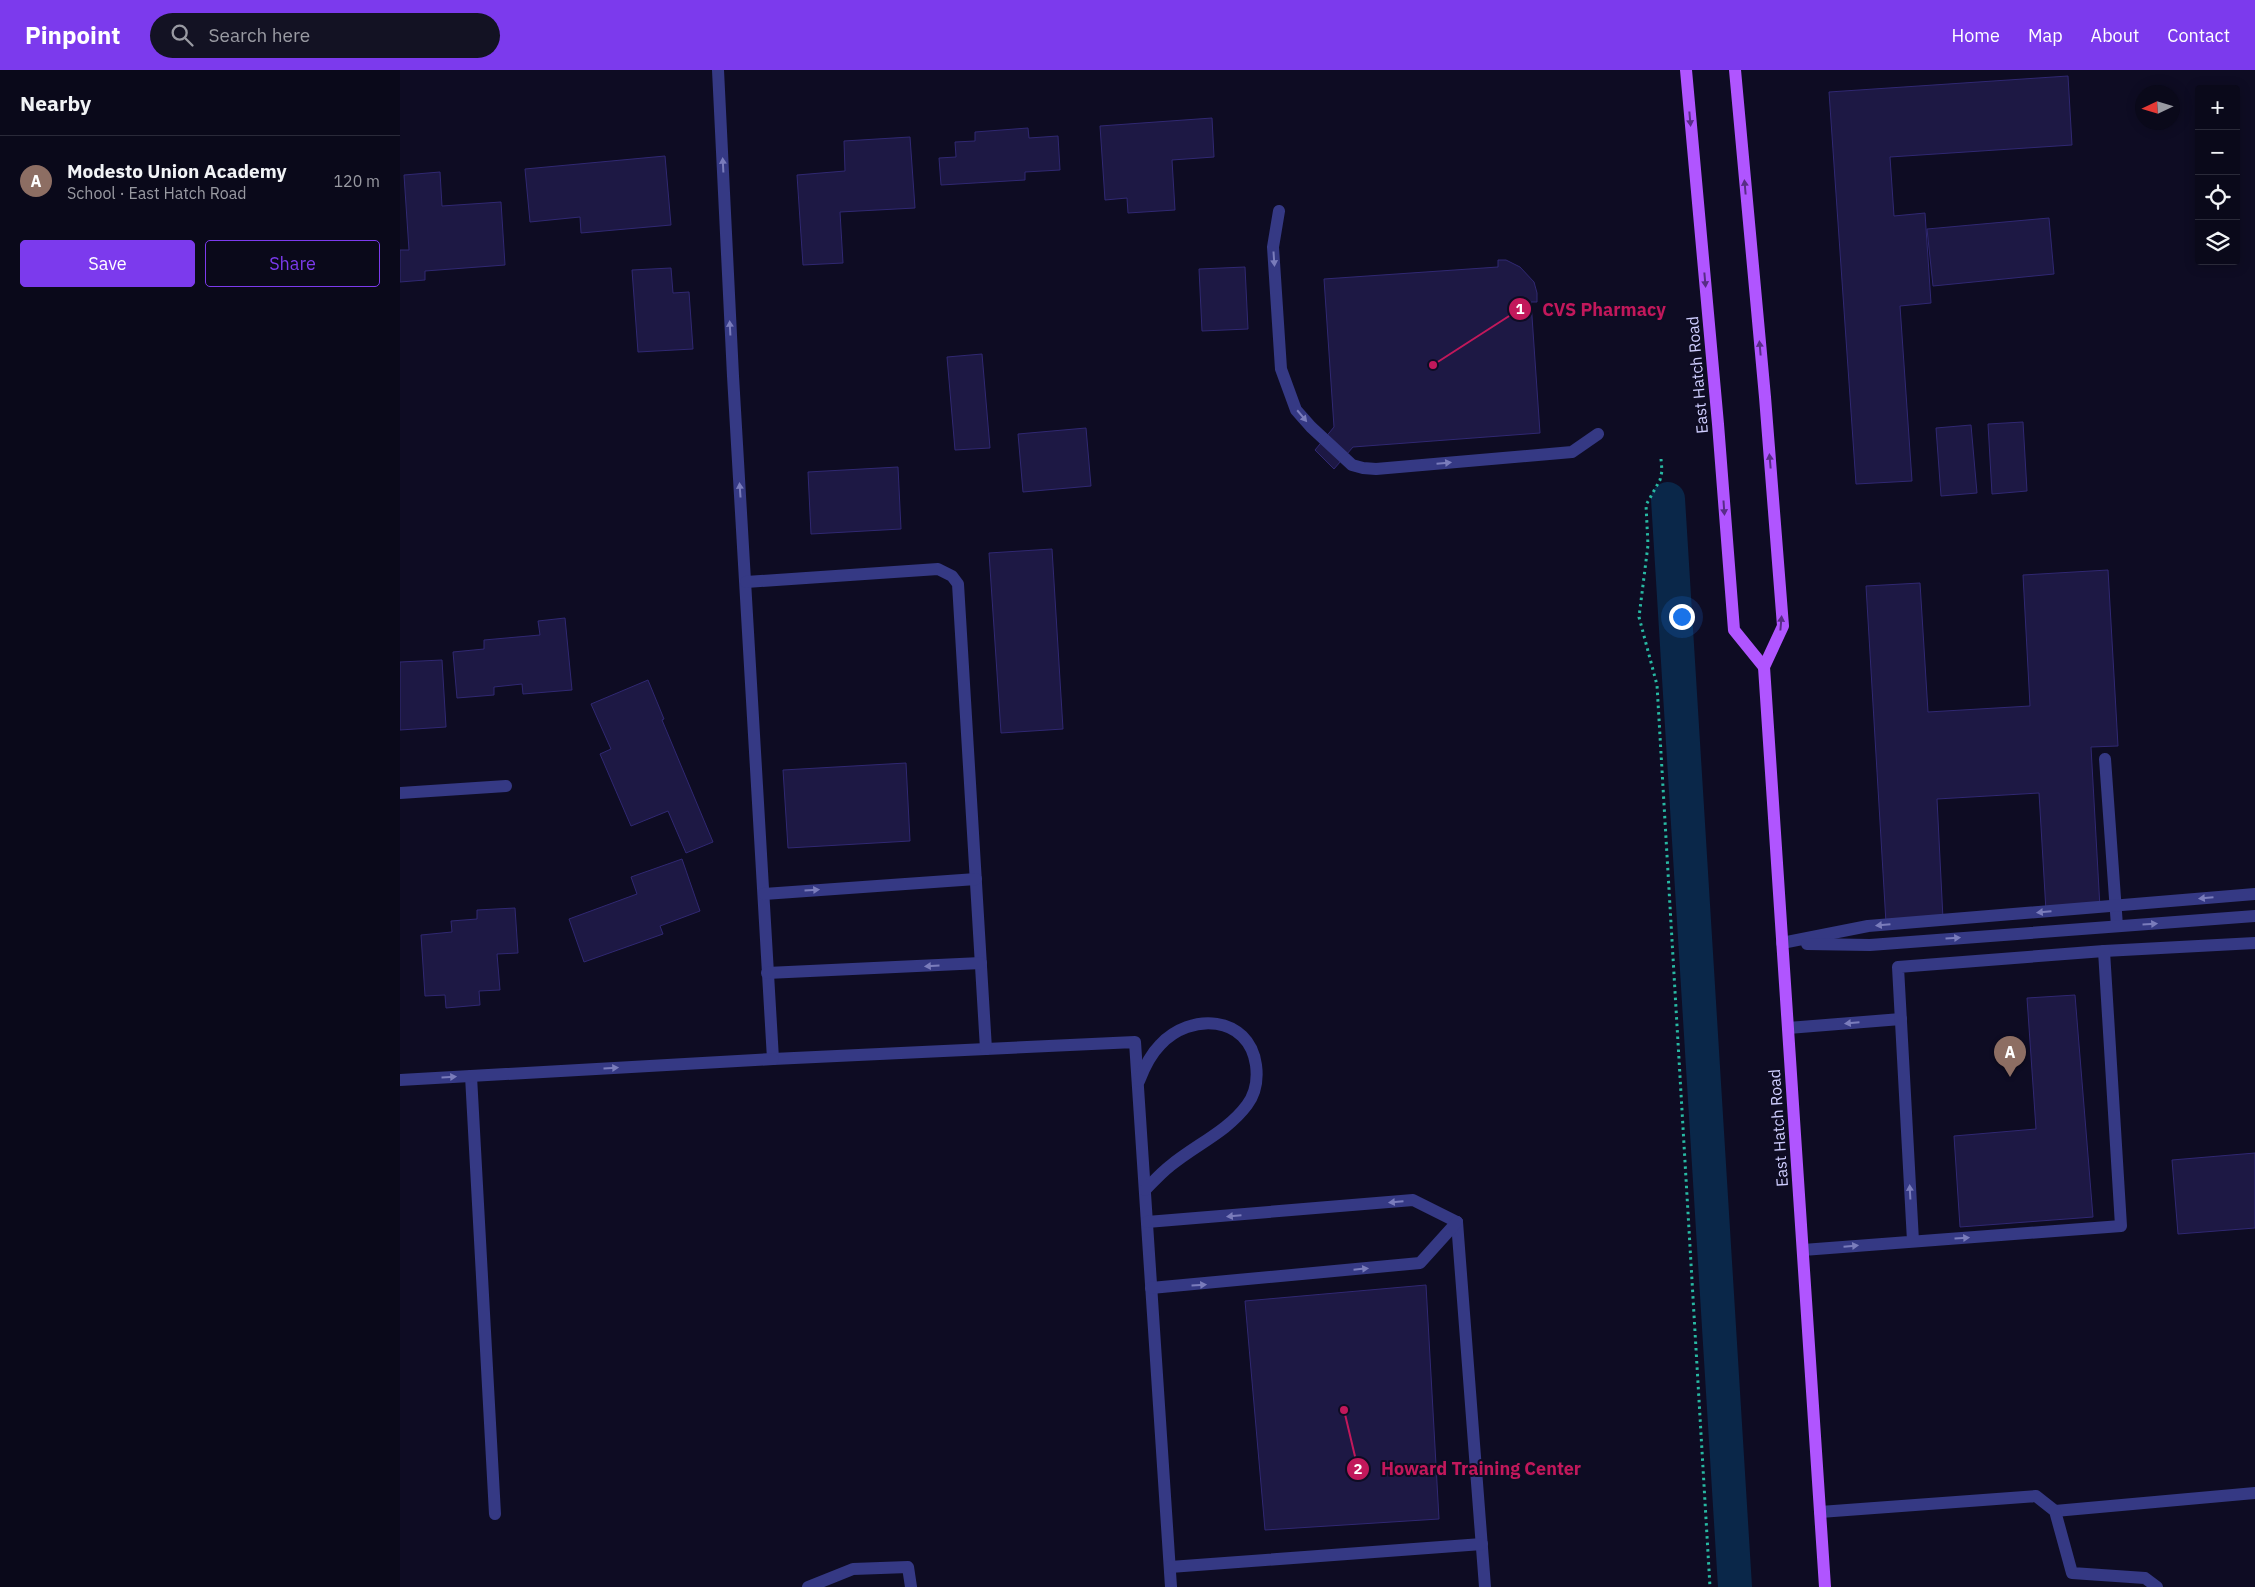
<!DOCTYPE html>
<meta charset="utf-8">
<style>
body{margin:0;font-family:"IBM Plex Sans",sans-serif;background:#131223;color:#f1f3f6}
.controls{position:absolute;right:15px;top:15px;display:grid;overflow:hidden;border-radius:5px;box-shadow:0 2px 12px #0003}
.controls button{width:45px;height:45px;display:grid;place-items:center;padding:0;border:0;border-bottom:1px solid #2a2a39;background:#0a091a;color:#f1f3f6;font:25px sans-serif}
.compass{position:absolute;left:1735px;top:15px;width:45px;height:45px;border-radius:50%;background:#0a091a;box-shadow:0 2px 12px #0003;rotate:266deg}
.you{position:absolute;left:1281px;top:546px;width:18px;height:18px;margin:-12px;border:4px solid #fff;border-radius:50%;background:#1a73e8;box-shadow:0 0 0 8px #1a73e833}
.badge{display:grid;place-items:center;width:32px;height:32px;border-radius:50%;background:#7c3aed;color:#fff;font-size:16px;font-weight:700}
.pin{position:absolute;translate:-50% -41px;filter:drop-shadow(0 1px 2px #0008)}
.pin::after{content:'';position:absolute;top:26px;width:18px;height:15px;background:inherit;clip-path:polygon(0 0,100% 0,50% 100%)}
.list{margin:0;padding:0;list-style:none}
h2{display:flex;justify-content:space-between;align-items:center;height:65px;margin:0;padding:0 20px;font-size:21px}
h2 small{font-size:16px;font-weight:400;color:#999aa2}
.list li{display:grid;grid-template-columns:32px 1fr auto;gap:15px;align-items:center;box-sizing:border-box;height:90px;padding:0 20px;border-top:1px solid #2a2a39}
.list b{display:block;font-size:19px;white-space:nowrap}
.list p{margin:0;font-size:16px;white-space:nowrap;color:#999aa2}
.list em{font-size:16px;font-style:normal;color:#999aa2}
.actions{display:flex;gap:10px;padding:15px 20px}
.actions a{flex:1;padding:11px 0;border:1px solid #7c3aed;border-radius:5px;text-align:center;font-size:18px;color:#7c3aed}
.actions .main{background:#7c3aed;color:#fff}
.icon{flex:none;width:28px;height:28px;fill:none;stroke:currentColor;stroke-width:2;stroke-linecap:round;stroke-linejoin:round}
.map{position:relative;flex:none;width:1855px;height:1517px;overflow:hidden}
header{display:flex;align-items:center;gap:30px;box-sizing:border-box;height:70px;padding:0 25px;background:#7c3aed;color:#fff}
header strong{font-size:24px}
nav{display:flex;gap:28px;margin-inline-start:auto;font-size:18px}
.search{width:350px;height:45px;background:#131223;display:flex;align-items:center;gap:12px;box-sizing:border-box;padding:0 18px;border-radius:28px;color:#999aa2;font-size:19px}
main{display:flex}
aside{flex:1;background:#0a091a}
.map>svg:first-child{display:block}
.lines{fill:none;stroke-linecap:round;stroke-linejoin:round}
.canal{stroke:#0a2749;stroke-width:34}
.building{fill:#1d1844;stroke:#302872}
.path{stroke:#28b9a3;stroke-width:3;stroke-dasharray:2.5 4;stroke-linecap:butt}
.minor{stroke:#353984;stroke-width:12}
.major{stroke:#b055ff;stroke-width:12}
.oneway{fill:#572d86}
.oneway2{fill:#7a7cbb}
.labels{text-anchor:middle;stroke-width:4;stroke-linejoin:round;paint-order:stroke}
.street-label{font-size:16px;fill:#cfceff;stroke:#0e0c23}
.leader{fill:none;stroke:#c2185b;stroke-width:2}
.callout-dot{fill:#c2185b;stroke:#0e0c23;stroke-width:2}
.mark-label{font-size:15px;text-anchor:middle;font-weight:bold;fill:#fff}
.callout-label{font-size:18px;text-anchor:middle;font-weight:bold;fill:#c2185b;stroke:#0e0c23;stroke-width:4;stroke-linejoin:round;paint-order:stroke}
</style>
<header>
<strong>Pinpoint</strong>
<div class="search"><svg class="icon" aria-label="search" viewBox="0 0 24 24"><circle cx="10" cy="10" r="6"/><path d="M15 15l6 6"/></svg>Search here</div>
<nav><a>Home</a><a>Map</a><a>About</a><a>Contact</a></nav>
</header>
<main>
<aside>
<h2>Nearby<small></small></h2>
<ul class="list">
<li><span class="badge" style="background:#8d6e63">A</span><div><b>Modesto Union Academy</b><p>School · East Hatch Road</p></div><em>120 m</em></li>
</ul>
<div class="actions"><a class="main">Save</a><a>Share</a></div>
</aside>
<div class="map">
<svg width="1855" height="1517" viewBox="0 0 1855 1517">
<rect width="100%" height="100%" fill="#0e0c23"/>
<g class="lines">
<polyline class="canal" points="1268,429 1335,1517"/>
</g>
<g class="building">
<polygon points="1668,6 1672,75 1490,87 1494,146 1525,143 1531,233 1500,236 1512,411 1456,414 1429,22"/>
<polygon points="812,48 814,87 772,90 775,140 728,143 727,128 705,130 700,56"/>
<polygon points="628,58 629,68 658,66 660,100 625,102 625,110 541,115 539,88 556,87 555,72 575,71 575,62"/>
<polygon points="510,67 515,138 440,142 443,193 403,195 397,105 445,101 444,71"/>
<polygon points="265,86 271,155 181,163 180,147 130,152 125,99"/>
<polygon points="40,102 42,136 101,132 105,195 25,201 25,210 0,212 0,180 9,180 4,105"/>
<polygon points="1649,148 1654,204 1533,216 1527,159"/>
<polygon points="1098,190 1106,190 1120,197 1134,212 1137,223 1137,232 1131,232 1140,363 953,377 934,399 915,380 934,357 924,209 1098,197"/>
<polygon points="845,197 848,259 802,261 799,199"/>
<polygon points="271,198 273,223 289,222 293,279 238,282 232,200"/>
<polygon points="582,284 590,378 555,380 547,287"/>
<polygon points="1623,352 1627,421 1592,424 1588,354"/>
<polygon points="1571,355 1577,423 1541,426 1536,358"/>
<polygon points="686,358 691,416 623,422 618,364"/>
<polygon points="498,397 501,459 411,464 408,402"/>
<polygon points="652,479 663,659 601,663 589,483"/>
<polygon points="1708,500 1718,676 1691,677 1700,838 1646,841 1639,723 1537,729 1543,849 1486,853 1466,516 1520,513 1528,642 1630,636 1623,505"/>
<polygon points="165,548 172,620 123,624 122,614 94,617 94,625 57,628 53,582 84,579 84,570 140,565 138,551"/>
<polygon points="42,590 46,657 0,660 0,592"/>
<polygon points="248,610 264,649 262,650 313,772 286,783 268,741 231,756 200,684 211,679 191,634"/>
<polygon points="506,693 510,771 388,778 383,700"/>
<polygon points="282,789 300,841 260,856 263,864 184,892 169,849 237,824 231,807"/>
<polygon points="115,838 118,883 97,884 100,920 79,921 80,935 46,938 45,925 25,926 21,865 52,862 51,851 77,849 77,840"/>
<polygon points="1675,925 1693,1147 1560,1157 1554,1066 1636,1059 1627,928"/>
<polygon points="1855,1083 1855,1158 1778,1164 1772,1090"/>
<polygon points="1026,1215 1039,1449 865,1460 845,1231"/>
</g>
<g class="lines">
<polyline class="path" points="1261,389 1262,401 1260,410 1246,435 1248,475 1239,547 1257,615 1310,1517"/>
<g class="minor">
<polyline points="318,0 333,306 373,989 735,972 771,1517"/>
<polyline points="879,141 873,177 881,299 896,340 911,357 952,395 963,398 976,399 1172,382 1198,364"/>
<polyline points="346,512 538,499 552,506 558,514 586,979"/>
<polyline points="1705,689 1717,856"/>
<polyline points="0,723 106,716"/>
<polyline points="364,824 576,809"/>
<polyline points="1382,873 1468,856 1855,824"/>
<polyline points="1407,874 1470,875 1855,846"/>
<polyline points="1704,881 1855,873"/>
<polyline points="367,903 581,893"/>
<polyline points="1388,958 1501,949"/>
<polyline points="71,1006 95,1444"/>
<polyline points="0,1010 373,989"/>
<path d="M 739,1011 C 744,998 750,985 760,975 C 790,942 849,945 856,995 C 858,1010 856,1023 847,1035 C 827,1062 795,1075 770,1096 C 761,1103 753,1112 745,1120"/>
<polyline points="747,1152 1013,1130 1057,1152"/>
<polyline points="1057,1152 1085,1517"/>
<polyline points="1403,1180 1721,1156 1704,881 1498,897 1513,1171"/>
<polyline points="751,1218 1020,1193 1057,1152"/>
<polyline points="1655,1441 1855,1423"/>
<polyline points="1420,1442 1636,1426 1655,1441 1672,1503 1745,1508 1757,1517"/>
<polyline points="770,1497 1082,1474"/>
<polyline points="408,1517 453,1499 508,1497 511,1517"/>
</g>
<g class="major">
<polyline points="1286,0 1318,354 1334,560 1364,597"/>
<polyline points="1335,0 1365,327 1383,556 1364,597 1425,1517"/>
</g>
</g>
<defs><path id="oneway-solid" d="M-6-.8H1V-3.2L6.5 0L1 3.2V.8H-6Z" transform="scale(1.25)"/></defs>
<g class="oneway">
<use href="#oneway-solid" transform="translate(1290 49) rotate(85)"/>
<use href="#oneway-solid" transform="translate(1345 117) rotate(-95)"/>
<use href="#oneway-solid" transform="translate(1305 210) rotate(85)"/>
<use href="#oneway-solid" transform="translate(1360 278) rotate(-95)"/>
<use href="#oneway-solid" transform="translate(1370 391) rotate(-95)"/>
<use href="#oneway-solid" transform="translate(1324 438) rotate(86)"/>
<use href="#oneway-solid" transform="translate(1381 553) rotate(-85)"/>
</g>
<g class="oneway2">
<use href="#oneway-solid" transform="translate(323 95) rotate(-93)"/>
<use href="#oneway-solid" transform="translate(874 189) rotate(86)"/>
<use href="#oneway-solid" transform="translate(330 258) rotate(-93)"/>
<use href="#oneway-solid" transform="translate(902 346) rotate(50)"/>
<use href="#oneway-solid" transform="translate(1044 393) rotate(-5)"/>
<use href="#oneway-solid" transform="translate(340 420) rotate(-94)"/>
<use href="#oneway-solid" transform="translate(412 820) rotate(-4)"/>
<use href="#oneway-solid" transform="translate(1806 828) rotate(175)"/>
<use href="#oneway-solid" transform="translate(1644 842) rotate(175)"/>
<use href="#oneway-solid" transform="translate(1750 854) rotate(-4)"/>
<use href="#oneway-solid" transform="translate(1483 855) rotate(175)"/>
<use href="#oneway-solid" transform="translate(1553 868) rotate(-4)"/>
<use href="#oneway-solid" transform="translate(532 896) rotate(177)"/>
<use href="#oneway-solid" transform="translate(1452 953) rotate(175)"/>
<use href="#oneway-solid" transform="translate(211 998) rotate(-3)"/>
<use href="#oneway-solid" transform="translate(49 1007) rotate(-3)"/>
<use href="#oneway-solid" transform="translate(1510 1122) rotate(-93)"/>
<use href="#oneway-solid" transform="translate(996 1132) rotate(175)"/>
<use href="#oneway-solid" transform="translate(834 1146) rotate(175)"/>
<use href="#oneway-solid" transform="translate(1562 1168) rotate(-4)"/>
<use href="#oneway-solid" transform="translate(1451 1176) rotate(-5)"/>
<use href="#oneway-solid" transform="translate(961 1199) rotate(-6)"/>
<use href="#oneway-solid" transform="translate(799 1215) rotate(-4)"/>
</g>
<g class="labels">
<g class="street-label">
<text transform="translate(1297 305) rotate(-95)" y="6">East Hatch Road</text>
<text transform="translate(1378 1058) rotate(-94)" y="6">East Hatch Road</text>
</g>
</g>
<path class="leader" d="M1033 295L1120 239M944 1340L958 1399"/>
<g class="callout-dot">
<circle cx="1033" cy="295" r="5"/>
<circle cx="944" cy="1340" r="5"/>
<circle cx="1120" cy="239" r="12"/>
<circle cx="958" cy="1399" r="12"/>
</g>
<g class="mark-label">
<text x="1120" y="244">1</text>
<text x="958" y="1404">2</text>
</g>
<g class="callout-label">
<text x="1204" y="246">CVS Pharmacy</text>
<text x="1081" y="1405">Howard Training Center</text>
</g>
</svg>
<div class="controls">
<button>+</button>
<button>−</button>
<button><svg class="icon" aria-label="locate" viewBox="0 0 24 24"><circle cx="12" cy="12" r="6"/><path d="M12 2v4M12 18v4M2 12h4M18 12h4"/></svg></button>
<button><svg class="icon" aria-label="layers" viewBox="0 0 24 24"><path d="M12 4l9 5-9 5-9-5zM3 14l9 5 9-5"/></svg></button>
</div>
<svg class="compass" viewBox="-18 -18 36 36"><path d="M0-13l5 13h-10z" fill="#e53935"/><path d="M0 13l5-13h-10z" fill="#999aa2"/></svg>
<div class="you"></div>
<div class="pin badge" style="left:1610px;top:1007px;background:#8d6e63">A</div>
</div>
</main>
